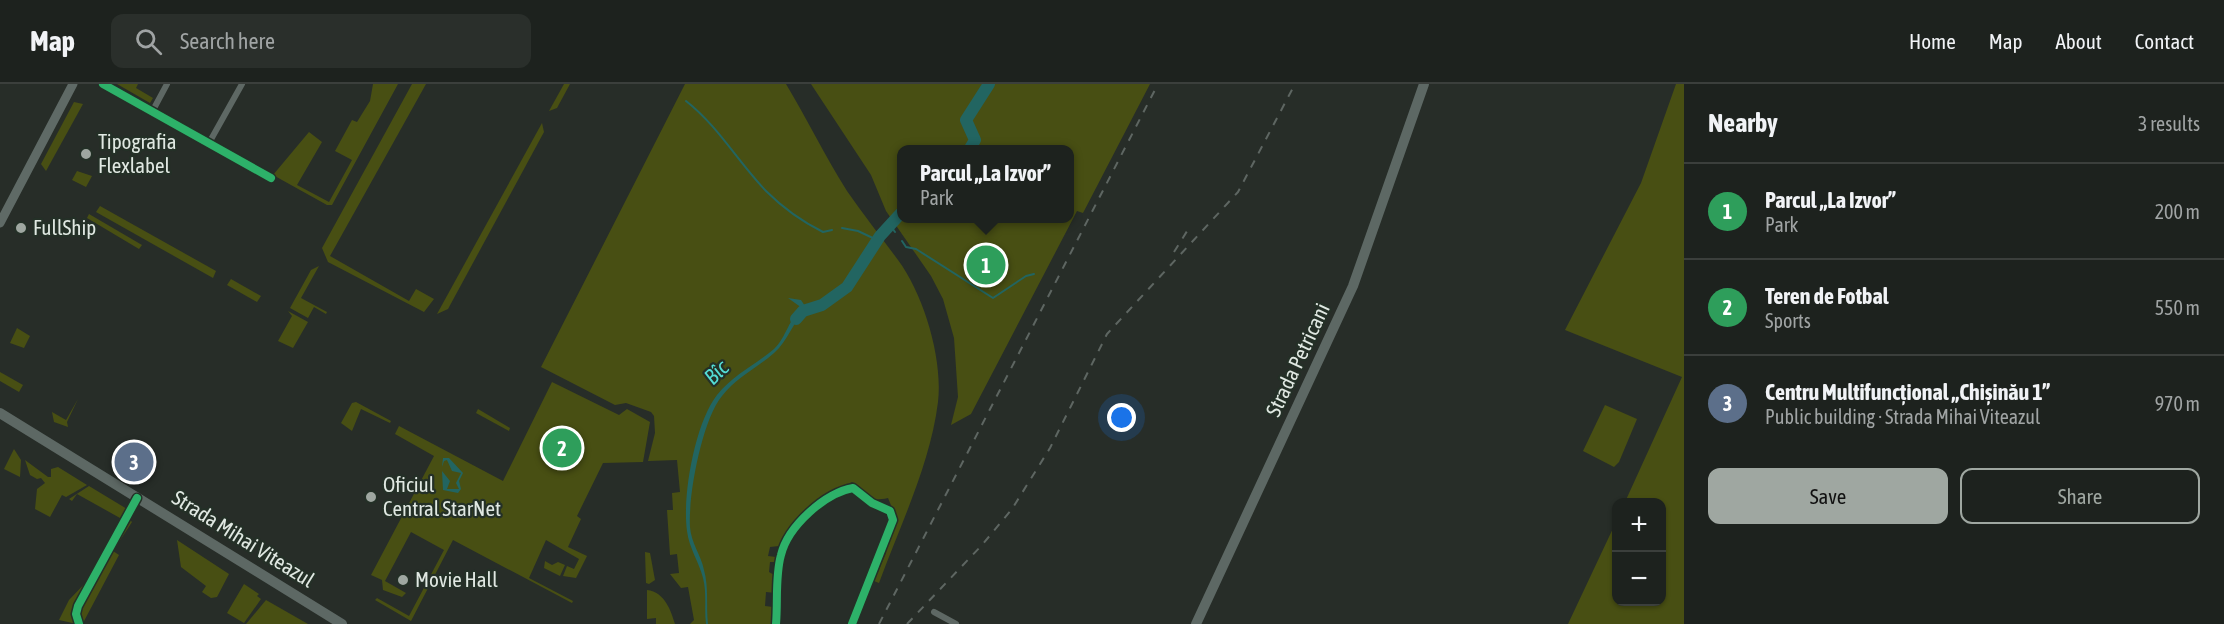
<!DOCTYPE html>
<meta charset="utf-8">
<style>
body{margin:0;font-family:"Asap Condensed",sans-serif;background:#2a2f2b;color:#f1f3f6}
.controls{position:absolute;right:18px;bottom:18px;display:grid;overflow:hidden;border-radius:12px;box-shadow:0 2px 4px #0004}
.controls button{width:54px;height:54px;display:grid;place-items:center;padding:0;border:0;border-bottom:2px solid #3b3f3c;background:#1d221e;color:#f1f3f6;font:30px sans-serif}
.you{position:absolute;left:1122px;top:334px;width:21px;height:21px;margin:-15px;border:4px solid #fff;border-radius:50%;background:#1a73e8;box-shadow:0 0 0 9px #1a73e833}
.badge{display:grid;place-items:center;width:39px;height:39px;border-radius:50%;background:#9fa7a1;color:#fff;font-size:20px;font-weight:700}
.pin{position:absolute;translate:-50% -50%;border:3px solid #fff;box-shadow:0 2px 6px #0006}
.popup{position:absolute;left:897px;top:61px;width:177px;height:78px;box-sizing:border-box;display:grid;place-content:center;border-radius:12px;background:#1d221e;filter:drop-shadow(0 2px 4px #0005);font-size:20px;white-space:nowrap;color:#a0a4a4}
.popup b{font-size:22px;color:#f1f3f6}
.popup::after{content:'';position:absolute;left:50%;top:100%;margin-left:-12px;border:12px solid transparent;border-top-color:#1d221e}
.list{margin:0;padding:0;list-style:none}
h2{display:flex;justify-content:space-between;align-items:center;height:78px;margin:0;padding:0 24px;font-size:26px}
h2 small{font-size:20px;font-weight:400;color:#a0a4a4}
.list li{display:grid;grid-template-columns:39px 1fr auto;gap:18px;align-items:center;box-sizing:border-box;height:96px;padding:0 24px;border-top:2px solid #3b3f3c}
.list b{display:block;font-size:22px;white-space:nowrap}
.list p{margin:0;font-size:20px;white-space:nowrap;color:#a0a4a4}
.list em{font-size:20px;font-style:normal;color:#a0a4a4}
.actions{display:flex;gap:12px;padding:18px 24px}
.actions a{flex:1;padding:14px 0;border:2px solid #9fa7a1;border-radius:12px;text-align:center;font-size:21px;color:#9fa7a1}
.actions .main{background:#9fa7a1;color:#111}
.icon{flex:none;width:33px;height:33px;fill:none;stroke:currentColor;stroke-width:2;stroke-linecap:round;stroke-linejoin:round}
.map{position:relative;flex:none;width:1684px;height:540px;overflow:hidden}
header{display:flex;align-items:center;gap:36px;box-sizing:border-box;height:84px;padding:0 30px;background:#1d221e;border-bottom:2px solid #3b3f3c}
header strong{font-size:28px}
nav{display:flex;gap:33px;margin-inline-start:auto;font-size:21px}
.search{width:420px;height:54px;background:#2a2f2b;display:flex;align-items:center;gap:15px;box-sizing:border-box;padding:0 21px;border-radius:12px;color:#a0a4a4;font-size:22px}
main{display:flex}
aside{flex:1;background:#1d221e}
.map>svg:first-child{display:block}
.green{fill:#484f13;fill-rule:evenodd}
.water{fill:#226561}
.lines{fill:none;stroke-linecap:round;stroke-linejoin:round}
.stream{stroke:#226561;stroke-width:2}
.river{stroke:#226561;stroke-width:12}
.street{stroke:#5e6864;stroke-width:6}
.secondary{stroke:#5f6a66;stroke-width:9}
.primary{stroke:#5d6864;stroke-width:10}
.rail{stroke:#5e6662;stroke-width:2;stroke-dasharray:8 8;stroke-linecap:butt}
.cycleway-casing{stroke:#243027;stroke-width:11}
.cycleway{stroke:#2db169;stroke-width:8}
.poi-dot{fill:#9fa7a1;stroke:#243027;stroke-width:2}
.labels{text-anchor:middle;stroke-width:4.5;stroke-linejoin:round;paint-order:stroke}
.poi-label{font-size:21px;fill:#e0e8e2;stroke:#243027;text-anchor:start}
.street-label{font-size:21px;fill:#e0e8e2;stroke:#243027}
.water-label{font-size:22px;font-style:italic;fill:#53dcd5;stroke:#243027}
</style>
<header>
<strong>Map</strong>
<div class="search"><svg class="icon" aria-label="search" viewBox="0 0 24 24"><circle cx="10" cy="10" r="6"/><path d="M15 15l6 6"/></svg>Search here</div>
<nav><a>Home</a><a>Map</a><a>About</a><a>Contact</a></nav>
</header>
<main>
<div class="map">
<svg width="1684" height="540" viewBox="0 0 1684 540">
<rect width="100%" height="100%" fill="#272d28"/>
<g class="green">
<polygon points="117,0 138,0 136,4 153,14 150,19"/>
<polygon points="373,0 398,0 332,121 327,121 273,91 309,48 322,58 297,101 329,118 352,76 335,67 352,36 357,38 370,17"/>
<polygon points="412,0 426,0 330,172 409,217 416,205 434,215 424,228 328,178 322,164"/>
<polygon points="564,0 570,0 557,24 549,27"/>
<path d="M 685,0 L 786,0 C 807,35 825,72 847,107 C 863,130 881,153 898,176 C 924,211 943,275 938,318 C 930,381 901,439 879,499 L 874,497 L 886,469 L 889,451 L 895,443 L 895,431 L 888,414 C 861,420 870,406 852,398 L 822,415 L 788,452 L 785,451 L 779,462 L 770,463 L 768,472 L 776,473 L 775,478 L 770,478 L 769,488 L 776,492 L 776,509 L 766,508 L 765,522 L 773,523 L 772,540 L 690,540 L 694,536 L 688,503 L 681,504 L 670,490 L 679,489 L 677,470 L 670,471 L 667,426 L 673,426 L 672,409 L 680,408 L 677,376 L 648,377 L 655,349 L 654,332 L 651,328 L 626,319 L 615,321 L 541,283 Z"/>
<path d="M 811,0 L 1150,0 L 1083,129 L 1077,127 L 971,330 L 951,341 L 958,313 L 954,254 L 943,215 L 931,192 L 886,127 L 871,91 ZM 902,66 L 1070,66 L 1070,134 L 902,134 Z"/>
<polygon points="1676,0 1684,0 1684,540 1568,540 1616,438 1616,518 1662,518 1662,418 1625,418 1682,293 1565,246 1641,99"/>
<polygon points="74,18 83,20 46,87 41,80"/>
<polygon points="542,39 544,48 448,225 437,230"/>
<polygon points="77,87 92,92 86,103 72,96"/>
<polygon points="100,122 216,187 213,194 96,128"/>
<polygon points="89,130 142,161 139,165 87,134"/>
<polygon points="319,182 301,214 327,228 326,230 314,223 308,234 290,224 311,186"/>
<polygon points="231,195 261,212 257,218 227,201"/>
<polygon points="288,227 308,238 293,264 278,257 292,232"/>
<polygon points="17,244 30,252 24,264 10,259"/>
<polygon points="0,288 23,301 19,308 0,297"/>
<polygon points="552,298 619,331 627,325 650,338 643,378 603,379 577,432 581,435 568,463 587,472 576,494 563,492 567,482 574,485 579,475 546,456 529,494 573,517 572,519 453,456 411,537 375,516 377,514 409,532 444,466 411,448 385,497 406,509 402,513 383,506 382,496 371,491 434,372 395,350 399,342 503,397"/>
<polygon points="78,315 67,338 68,343 54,338 52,328 66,336"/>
<polygon points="356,318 391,337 390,339 361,325 352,347 341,339 352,319"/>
<polygon points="1605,321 1637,335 1619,378 1614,383 1583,367"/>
<polygon points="478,325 510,344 509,347 476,329"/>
<polygon points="14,365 21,376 20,393 4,385"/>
<polygon points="25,376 48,393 51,393 51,385 58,383 87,401 66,413 62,411 50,433 35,425 37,405 45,399 41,394 37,395 30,391"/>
<polygon points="89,402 127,425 120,434 77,410 72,417 69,415"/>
<polygon points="130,436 132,438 113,467 119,471 83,539 78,533 79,525"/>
<polygon points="177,456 229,490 217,513 211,514 202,508 206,502 181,483"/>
<polygon points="645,468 650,469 655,496 649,500 646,499"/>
<polygon points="545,477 552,481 558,478 565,481 560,492 544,484"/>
<polygon points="92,492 73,530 77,540 59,536 69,516"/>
<polygon points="244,500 259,510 257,512 261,515 244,539 227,529"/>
<path d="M 647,506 C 665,508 671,527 675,540 L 656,540 L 656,534 L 647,535 Z"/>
<polygon points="266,516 308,540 246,540"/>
</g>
<g class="water">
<path d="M 788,214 L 801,216 L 807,225 C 793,237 788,257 774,269 C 757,284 736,294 722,312 C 702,336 688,412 690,443 C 691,459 701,471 704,486 C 709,504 706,522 708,540 L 706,540 C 704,525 707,509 703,494 C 699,478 689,464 687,447 C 682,412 695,339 717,311 C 733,291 755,281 774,265 C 786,254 789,234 802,224 Z"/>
<polygon points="443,374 449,374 463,389 459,397 461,405 458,409 443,406 442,387 450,397 447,405 459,405 456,399 461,389 452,387 447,376 444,377 442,383"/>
</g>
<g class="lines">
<g class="stream">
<path d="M 686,17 C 718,42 738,78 766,107 C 782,123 803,138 823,148 L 832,146"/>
<polyline points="890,141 895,148"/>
<polyline points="842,144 858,147 877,156"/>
<polyline points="902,157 906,163 916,165 993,214 1026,192 1034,190"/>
</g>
<g class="river">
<polyline points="969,66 975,56 966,36 989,0"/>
<polyline points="796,235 803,227 822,221 847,203 880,152 902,128"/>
</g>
<g class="street">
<polyline points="103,0 271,94"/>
<polyline points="152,28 167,0"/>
<polyline points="209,59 242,0"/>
<polyline points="934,528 956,540"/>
<polyline points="79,540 76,530 78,522 137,414"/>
<path d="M 776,540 C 778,517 775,492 781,471 C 788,442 825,409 853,404 L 872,419 L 890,427 L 893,436 L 852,540"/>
</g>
<polyline class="secondary" points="0,139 73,0"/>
<g class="primary">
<polyline points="0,329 342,540"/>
<polyline points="1196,540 1353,202 1424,0"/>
</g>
<g class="rail">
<polyline points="1174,168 1189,144"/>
<polyline points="879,540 1158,0"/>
<polyline points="907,540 982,461 1012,425 1050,364 1107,250 1238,108 1295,0"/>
</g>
<g class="cycleway-casing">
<g id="cycleway">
<polyline points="103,0 271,94"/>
<polyline points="79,540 76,530 78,522 137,414"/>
<path d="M 776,540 C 778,517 775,492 781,471 C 788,442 825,409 853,404 L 872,419 L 890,427 L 893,436 L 852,540"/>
</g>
</g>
<use href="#cycleway" class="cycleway"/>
</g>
<g class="poi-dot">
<circle cx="86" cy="70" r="6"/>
<circle cx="21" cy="144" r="6"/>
<circle cx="371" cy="413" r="6"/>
<circle cx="403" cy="496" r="6"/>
</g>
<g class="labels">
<g class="poi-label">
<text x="98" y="65">Tipografia<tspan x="98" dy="24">Flexlabel</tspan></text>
<text x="33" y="151">FullShip</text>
<text x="383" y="408">Oficiul<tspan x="383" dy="24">Central StarNet</tspan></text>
<text x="415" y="503">Movie Hall</text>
</g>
<g class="street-label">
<text transform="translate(1298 276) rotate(-65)" y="7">Strada Petricani</text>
<text transform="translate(243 455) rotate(32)" y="7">Strada Mihai Viteazul</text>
</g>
<g class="water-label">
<text transform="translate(716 288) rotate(-44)" y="8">Bîc</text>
</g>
</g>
</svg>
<div class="controls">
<button>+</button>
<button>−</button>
</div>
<div class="you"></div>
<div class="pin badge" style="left:986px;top:181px;background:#2e9e5b">1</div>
<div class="popup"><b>Parcul „La Izvor”</b>Park</div>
<div class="pin badge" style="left:562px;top:364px;background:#2e9e5b">2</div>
<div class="pin badge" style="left:134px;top:378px;background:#5c6f8a">3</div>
</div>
<aside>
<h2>Nearby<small>3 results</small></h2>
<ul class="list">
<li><span class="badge" style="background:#2e9e5b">1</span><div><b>Parcul „La Izvor”</b><p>Park</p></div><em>200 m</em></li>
<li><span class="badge" style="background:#2e9e5b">2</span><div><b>Teren de Fotbal</b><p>Sports</p></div><em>550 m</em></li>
<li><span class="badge" style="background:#5c6f8a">3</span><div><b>Centru Multifuncțional „Chișinău 1”</b><p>Public building · Strada Mihai Viteazul</p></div><em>970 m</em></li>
</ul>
<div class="actions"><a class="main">Save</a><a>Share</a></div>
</aside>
</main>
